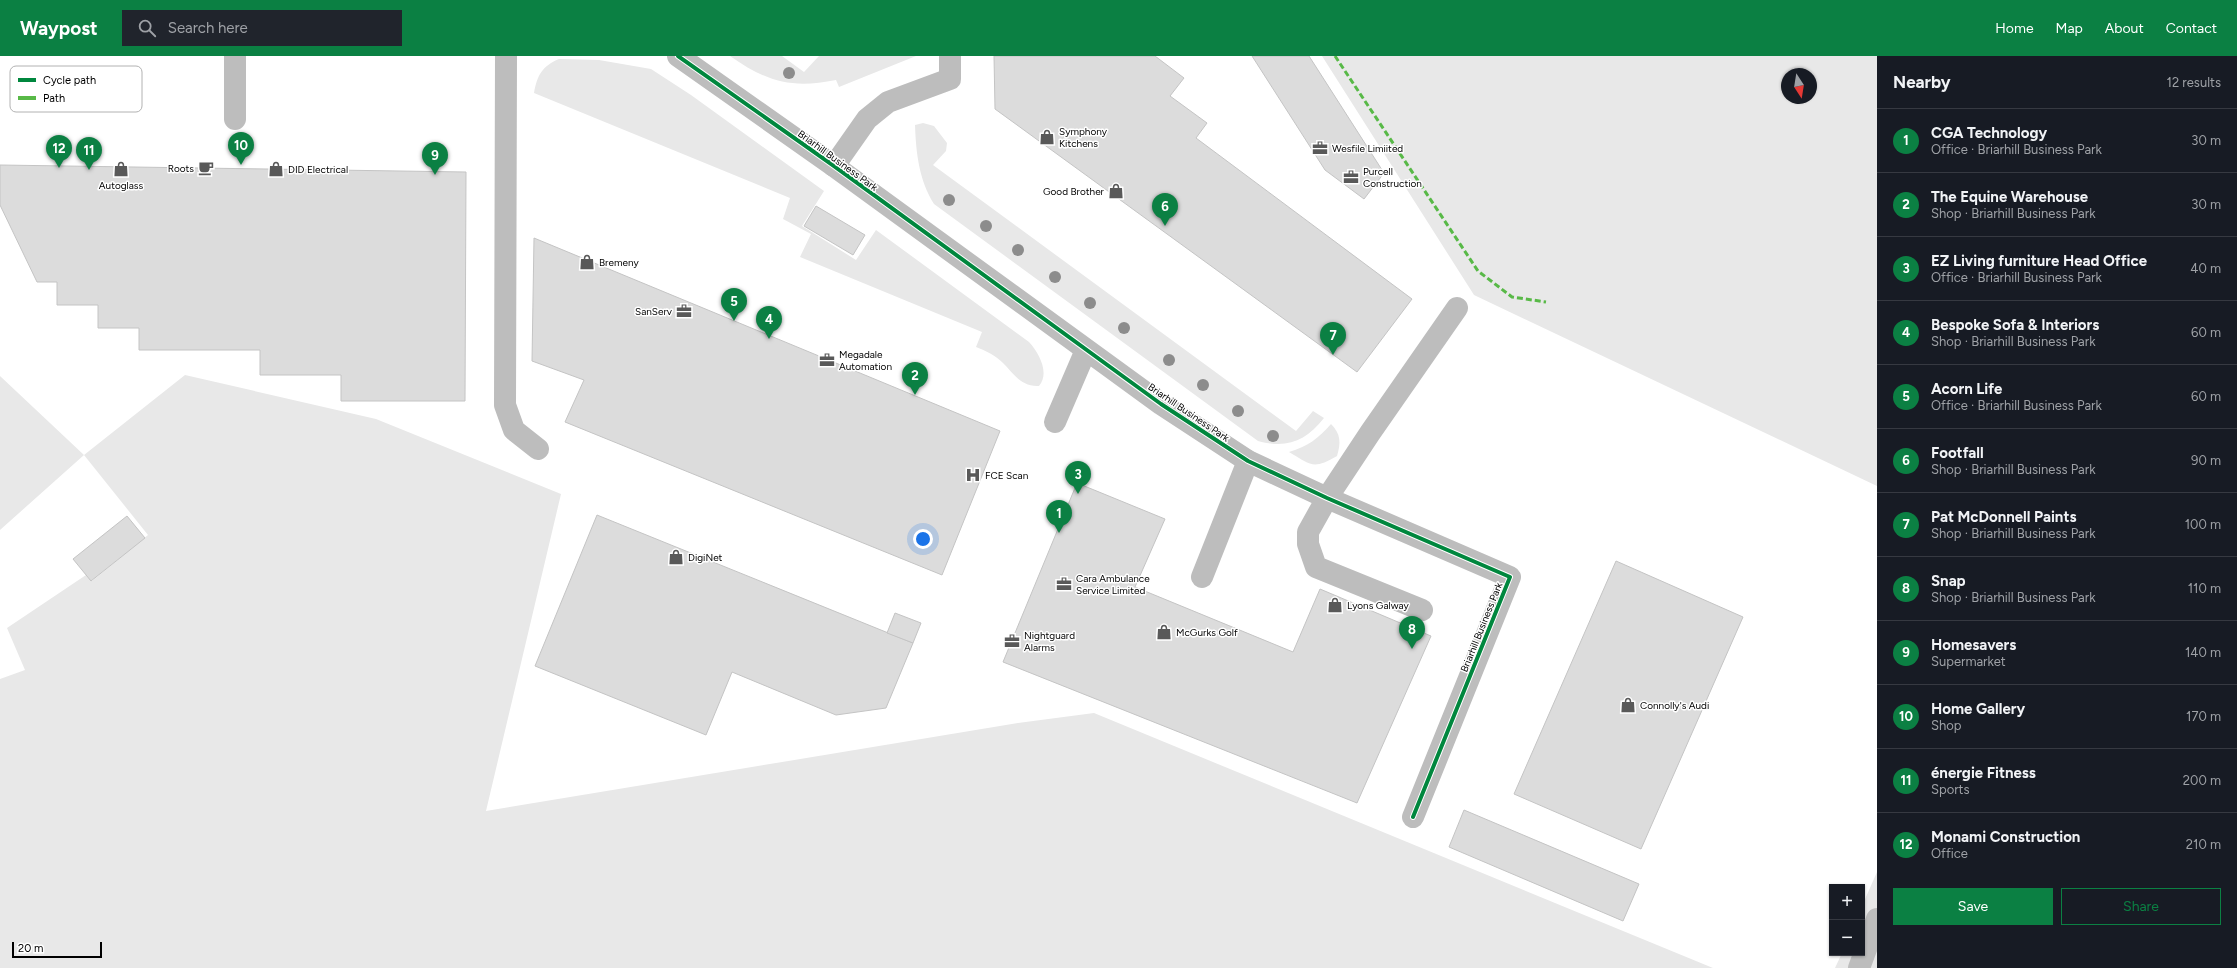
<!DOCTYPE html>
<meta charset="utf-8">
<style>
body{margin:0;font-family:Figtree,sans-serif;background:#20242c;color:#f1f3f6}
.controls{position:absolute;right:12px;bottom:12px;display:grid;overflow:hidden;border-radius:0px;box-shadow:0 1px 3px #0004}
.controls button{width:36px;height:36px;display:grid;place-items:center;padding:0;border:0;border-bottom:1px solid #363941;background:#171b24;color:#f1f3f6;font:20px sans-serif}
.compass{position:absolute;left:1781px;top:12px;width:36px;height:36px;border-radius:50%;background:#171b24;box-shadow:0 1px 3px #0004;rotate:168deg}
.scale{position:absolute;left:12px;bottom:10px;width:90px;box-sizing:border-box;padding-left:4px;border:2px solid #000;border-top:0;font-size:11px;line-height:14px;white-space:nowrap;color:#000;-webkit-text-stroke:3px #fff;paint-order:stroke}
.you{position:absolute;left:923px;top:483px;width:14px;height:14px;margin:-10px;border:3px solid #fff;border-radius:50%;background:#1a73e8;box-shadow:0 0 0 6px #1a73e833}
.badge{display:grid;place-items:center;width:26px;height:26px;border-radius:50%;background:#0b8043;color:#fff;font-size:13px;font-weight:700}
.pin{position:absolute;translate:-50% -33px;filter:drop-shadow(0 1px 2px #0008)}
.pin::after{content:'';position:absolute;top:21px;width:14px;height:12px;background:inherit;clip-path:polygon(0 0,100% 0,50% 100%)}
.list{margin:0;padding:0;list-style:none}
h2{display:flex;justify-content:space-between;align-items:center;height:52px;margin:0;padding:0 16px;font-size:17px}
h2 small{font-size:13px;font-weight:400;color:#9ea1a6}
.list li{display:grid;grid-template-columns:26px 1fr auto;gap:12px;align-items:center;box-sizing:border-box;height:64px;padding:0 16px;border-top:1px solid #363941}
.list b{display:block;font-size:15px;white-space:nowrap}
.list p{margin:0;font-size:13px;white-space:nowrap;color:#9ea1a6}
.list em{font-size:13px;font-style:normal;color:#9ea1a6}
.actions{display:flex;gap:8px;padding:12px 16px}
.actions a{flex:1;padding:9px 0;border:1px solid #0b8043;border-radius:0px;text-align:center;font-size:14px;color:#0b8043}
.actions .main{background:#0b8043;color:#fff}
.icon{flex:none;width:22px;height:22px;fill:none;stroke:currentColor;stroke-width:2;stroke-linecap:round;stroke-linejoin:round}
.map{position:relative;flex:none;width:1877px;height:912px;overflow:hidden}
header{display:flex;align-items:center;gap:24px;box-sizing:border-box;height:56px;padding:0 20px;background:#0b8043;color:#fff}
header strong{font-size:19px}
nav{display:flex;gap:22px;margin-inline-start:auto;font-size:14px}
.search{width:280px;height:36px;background:#20242c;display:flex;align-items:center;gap:10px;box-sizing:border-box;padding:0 14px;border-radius:0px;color:#9ea1a6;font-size:15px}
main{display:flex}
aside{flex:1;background:#171b24}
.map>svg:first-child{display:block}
.green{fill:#e8e8e8;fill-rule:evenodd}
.building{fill:#dcdcdc;stroke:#c4c4c4}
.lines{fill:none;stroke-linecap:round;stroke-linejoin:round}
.minor{stroke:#bdbdbd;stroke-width:22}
.quiet{stroke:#58b947;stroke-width:3;stroke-dasharray:6 3;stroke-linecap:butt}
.cycleway-casing{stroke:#fff;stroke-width:6}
.cycleway{stroke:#00873e;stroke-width:4}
.tree{fill:#8c8c8c}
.labels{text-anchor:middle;stroke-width:3;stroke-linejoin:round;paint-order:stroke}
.poi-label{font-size:10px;fill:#000;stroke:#fff;text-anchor:start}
.street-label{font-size:10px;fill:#000;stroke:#fff}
.key{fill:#fff;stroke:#b2b2b2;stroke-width:1}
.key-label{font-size:11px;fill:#000}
</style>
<header>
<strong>Waypost</strong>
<div class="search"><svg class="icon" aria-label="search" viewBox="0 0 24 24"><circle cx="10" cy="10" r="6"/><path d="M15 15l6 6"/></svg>Search here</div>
<nav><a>Home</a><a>Map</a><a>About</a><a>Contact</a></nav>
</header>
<main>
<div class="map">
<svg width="1877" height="912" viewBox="0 0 1877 912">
<rect width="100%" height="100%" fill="#fff"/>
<g class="green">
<path d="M 730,0 L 782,0 L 804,16 L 819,0 L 916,0 L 839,31 L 836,24 C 792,33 767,26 730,0 Z"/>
<path d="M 1322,0 L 1877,0 L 1877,430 L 1474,239 ZM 1787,18 L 1811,18 L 1811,42 L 1787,42 Z"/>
<path d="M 559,3 L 599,4 L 651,13 L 691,39 L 824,135 L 802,170 L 856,204 L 876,174 L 1029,286 C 1039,297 1050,317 1039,330 C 1021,331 1014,318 1003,307 C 995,299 986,295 976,291 L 982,276 L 800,201 L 811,178 L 783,163 L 790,142 L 534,37 C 537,20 542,10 559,3 Z"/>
<path d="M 923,67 L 934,70 L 947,87 L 946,95 L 933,109 L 1296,375 L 1313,355 L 1324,362 C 1306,385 1287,393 1258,385 L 934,148 C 919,124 916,97 915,69 Z"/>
<polygon points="185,319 376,363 561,438 486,755 1018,667 1094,657 1713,912 0,912 0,623 25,614 7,572 86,519 92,525 148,479 84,399 0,474 0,320 84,399"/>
<path d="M 1331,368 C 1341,378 1341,387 1337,400 C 1313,414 1311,409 1289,396 C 1308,390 1318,383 1331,368 Z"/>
<polygon points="1877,816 1877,912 1835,912 1842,897 1862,897 1862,850"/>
</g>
<g class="building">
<polygon points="994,0 1155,0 1184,22 1170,40 1207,67 1196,82 1412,243 1357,316 995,53"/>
<polygon points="1252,0 1309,0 1384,117 1364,143 1325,114"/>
<polygon points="0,109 466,116 465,345 341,345 341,319 260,319 260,294 139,294 139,272 98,272 98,249 57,249 57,226 37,226 0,149"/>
<polygon points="816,150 865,179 853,199 804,170"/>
<polygon points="534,182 1000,375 942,519 565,366 584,324 532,305"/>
<polygon points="1077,427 1165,463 1135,531 1293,596 1320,533 1431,580 1357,747 1003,606"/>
<polygon points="597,459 913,587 886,652 836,659 732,616 706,679 535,610"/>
<polygon points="127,460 145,482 91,525 73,503"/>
<polygon points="1616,505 1743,561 1641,793 1514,738"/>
<polygon points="895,557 921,567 913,587 887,577"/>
<polygon points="1464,754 1639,828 1623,865 1449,791"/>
</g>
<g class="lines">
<g class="minor">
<polyline points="506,0 505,349 514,374 538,393"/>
<polyline points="678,0 834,110 1161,348 1248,405 1327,442 1510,521 1413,761"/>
<polyline points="235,63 235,0"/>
<polyline points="834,110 867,63 888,46 950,23 950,0"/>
<polyline points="1055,366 1086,294"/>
<polyline points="1202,521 1248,405"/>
<polyline points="1422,554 1316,511 1308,488 1308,476 1327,442 1370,377 1457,252"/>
<polyline points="1859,912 1877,863"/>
</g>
<polyline class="quiet" points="1335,0 1478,215 1512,241 1546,246"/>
<g class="cycleway-casing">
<polyline id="cycleway" points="678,0 834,110 1161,348 1248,405 1327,442 1510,521 1413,761"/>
</g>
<use href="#cycleway" class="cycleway"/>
</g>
<g class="tree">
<circle cx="789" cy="17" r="6"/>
<circle cx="949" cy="144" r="6"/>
<circle cx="986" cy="170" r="6"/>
<circle cx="1018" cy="194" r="6"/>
<circle cx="1055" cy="221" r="6"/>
<circle cx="1090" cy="247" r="6"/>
<circle cx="1124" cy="272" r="6"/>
<circle cx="1169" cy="304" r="6"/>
<circle cx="1203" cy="329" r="6"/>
<circle cx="1238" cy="355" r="6"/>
<circle cx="1273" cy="380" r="6"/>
</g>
<defs>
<g id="shop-bare" transform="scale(1.2)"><path d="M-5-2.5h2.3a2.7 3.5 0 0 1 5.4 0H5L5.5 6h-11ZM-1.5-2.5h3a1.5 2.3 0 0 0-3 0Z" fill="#595959" stroke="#fff" stroke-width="2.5" paint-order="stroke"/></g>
<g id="office-bare" transform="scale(1.2)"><path d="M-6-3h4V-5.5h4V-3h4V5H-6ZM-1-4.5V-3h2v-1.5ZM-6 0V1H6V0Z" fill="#595959" stroke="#fff" stroke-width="2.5" paint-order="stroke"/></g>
<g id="cafe-bare" transform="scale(1.2)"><path d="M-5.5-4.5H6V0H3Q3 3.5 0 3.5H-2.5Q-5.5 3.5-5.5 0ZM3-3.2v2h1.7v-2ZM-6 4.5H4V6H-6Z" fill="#595959" stroke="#fff" stroke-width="2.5" paint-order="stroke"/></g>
<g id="hospital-bare" transform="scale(1.2)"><path d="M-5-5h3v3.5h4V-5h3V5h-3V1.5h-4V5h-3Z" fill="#595959" stroke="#fff" stroke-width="2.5" paint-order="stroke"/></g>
</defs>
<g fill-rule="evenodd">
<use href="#shop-bare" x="1047" y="81"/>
<use href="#office-bare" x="1320" y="92"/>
<use href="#cafe-bare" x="206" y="112"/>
<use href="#shop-bare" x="121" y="113"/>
<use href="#shop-bare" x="276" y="113"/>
<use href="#office-bare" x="1351" y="121"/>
<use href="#shop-bare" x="1116" y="135"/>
<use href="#shop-bare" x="587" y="206"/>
<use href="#office-bare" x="684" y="255"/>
<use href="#office-bare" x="827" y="304"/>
<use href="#hospital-bare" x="973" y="419"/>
<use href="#shop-bare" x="676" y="501"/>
<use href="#office-bare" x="1064" y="528"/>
<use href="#shop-bare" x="1335" y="549"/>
<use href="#shop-bare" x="1164" y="576"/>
<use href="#office-bare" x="1012" y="585"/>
<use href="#shop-bare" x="1628" y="649"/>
</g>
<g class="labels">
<g class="poi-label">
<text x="1059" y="79">Symphony<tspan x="1059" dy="12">Kitchens</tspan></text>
<text x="1332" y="96">Wesfile Limiited</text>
<text x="194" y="116" text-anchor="end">Roots</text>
<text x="288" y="117">DID Electrical</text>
<text x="1363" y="119">Purcell<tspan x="1363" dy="12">Construction</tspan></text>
<text x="121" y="133" text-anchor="middle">Autoglass</text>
<text x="1104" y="139" text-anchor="end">Good Brother</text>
<text x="599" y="210">Bremeny</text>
<text x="672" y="259" text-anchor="end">SanServ</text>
<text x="839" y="302">Megadale<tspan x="839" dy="12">Automation</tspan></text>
<text x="985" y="423">FCE Scan</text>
<text x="688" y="505">DigiNet</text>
<text x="1076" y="526">Cara Ambulance<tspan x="1076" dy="12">Service Limited</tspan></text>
<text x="1347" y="553">Lyons Galway</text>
<text x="1176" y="580">McGurks Golf</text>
<text x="1024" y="583">Nightguard<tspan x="1024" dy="12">Alarms</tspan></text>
<text x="1640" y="653">Connolly's Audi</text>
</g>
<g class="street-label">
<text transform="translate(838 104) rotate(36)" y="4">Briarhill Business Park</text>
<text transform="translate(1189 356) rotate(34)" y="4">Briarhill Business Park</text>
<text transform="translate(1481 571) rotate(-68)" y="4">Briarhill Business Park</text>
</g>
</g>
<rect x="10" y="10" width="132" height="46" rx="6" class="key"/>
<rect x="18" y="22" width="18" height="4" fill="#00873e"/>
<rect x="18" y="40" width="18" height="4" fill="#58b947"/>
<g class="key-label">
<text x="43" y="28">Cycle path</text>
<text x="43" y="46">Path</text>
</g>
</svg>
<div class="controls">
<button>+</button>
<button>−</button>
</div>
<svg class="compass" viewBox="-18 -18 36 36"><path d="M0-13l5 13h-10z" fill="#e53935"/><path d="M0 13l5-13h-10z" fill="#9ea1a6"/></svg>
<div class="scale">20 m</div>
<div class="you"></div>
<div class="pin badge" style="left:1059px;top:477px">1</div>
<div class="pin badge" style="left:915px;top:339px">2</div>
<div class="pin badge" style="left:1078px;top:438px">3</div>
<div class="pin badge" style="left:769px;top:283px">4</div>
<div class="pin badge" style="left:734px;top:265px">5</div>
<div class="pin badge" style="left:1165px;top:170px">6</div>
<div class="pin badge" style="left:1333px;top:299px">7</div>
<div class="pin badge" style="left:1412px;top:593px">8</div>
<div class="pin badge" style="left:435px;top:119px">9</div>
<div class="pin badge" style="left:241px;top:109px">10</div>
<div class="pin badge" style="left:89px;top:114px">11</div>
<div class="pin badge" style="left:59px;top:112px">12</div>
</div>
<aside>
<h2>Nearby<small>12 results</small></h2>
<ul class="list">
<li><span class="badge">1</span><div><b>CGA Technology</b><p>Office · Briarhill Business Park</p></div><em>30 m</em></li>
<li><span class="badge">2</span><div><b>The Equine Warehouse</b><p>Shop · Briarhill Business Park</p></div><em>30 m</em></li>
<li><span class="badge">3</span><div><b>EZ Living furniture Head Office</b><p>Office · Briarhill Business Park</p></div><em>40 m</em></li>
<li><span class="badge">4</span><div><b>Bespoke Sofa &amp; Interiors</b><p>Shop · Briarhill Business Park</p></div><em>60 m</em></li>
<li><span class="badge">5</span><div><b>Acorn Life</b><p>Office · Briarhill Business Park</p></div><em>60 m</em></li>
<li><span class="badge">6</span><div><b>Footfall</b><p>Shop · Briarhill Business Park</p></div><em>90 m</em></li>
<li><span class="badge">7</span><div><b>Pat McDonnell Paints</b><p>Shop · Briarhill Business Park</p></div><em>100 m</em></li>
<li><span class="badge">8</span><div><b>Snap</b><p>Shop · Briarhill Business Park</p></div><em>110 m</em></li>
<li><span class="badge">9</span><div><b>Homesavers</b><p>Supermarket</p></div><em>140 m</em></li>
<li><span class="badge">10</span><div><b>Home Gallery</b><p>Shop</p></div><em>170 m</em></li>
<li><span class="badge">11</span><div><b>énergie Fitness</b><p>Sports</p></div><em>200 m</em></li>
<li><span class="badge">12</span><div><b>Monami Construction</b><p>Office</p></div><em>210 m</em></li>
</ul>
<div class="actions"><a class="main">Save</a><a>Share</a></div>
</aside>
</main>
